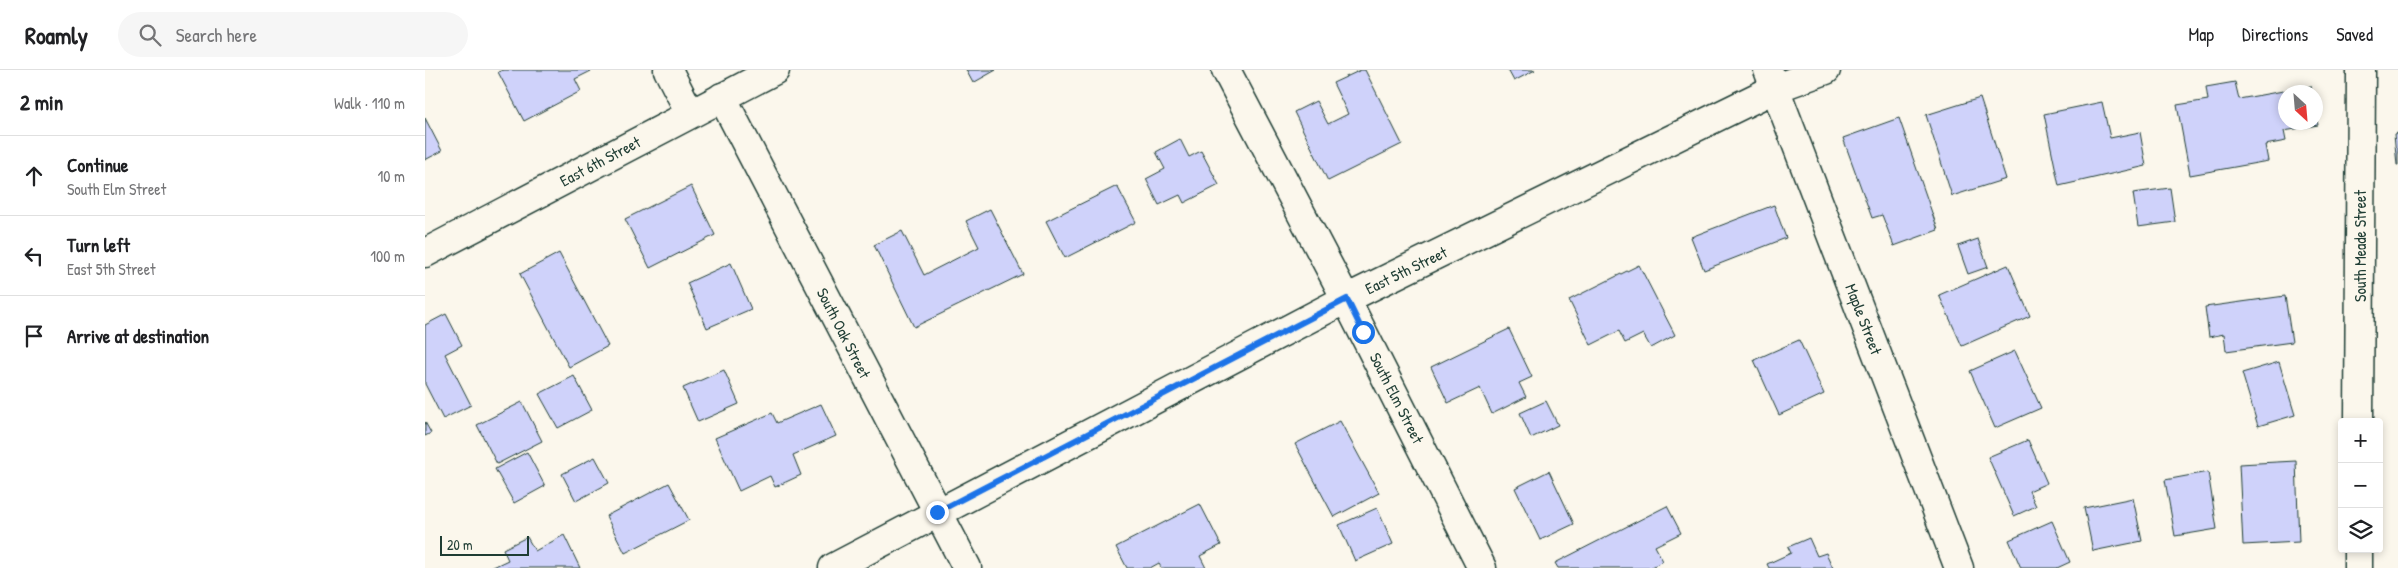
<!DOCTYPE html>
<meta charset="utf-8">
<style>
body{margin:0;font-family:"Patrick Hand",sans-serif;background:#f6f6f6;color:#202124}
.controls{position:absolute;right:15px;bottom:15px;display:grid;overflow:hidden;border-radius:5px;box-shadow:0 2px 8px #0003}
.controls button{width:45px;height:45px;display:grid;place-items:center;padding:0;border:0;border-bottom:1px solid #e0e0e0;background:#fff;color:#202124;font:25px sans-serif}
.compass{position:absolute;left:1853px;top:15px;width:45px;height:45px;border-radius:50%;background:#fff;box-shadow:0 2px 8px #0003;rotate:154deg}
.scale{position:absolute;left:15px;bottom:12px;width:89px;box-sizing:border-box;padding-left:5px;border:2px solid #1f3d34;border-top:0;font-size:14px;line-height:18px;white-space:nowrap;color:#1f3d34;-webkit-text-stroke:4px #fbf7ec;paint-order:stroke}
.stop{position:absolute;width:15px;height:15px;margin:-11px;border:4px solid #1a73e8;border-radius:50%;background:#fff}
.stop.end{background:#1a73e8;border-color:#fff;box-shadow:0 1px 5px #0008}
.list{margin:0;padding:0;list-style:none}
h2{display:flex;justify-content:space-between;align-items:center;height:65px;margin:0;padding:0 20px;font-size:21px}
h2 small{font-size:16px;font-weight:400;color:#757577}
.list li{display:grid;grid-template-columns:32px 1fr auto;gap:15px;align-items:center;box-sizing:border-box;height:80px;padding:0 20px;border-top:1px solid #e0e0e0}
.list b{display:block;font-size:19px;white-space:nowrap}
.list p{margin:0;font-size:16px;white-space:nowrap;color:#757577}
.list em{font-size:16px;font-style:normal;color:#757577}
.icon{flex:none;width:28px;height:28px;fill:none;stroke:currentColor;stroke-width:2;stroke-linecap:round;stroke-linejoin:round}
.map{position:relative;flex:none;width:1973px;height:498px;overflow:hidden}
header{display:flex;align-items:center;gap:30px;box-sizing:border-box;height:70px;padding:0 25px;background:#fff;border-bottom:1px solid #e0e0e0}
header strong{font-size:24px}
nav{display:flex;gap:28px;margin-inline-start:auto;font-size:18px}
.search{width:350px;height:45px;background:#f6f6f6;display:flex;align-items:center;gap:12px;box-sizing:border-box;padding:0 18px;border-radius:28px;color:#757577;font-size:19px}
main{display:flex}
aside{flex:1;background:#fff}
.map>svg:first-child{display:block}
.building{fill:#cfd2fa;stroke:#1f3d34}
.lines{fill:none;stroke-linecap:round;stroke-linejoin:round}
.minor-casing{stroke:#1f3d34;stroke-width:31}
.tertiary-casing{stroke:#1f3d34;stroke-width:31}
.secondary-casing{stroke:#1f3d34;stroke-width:31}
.minor{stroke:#fbf7ec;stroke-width:28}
.tertiary{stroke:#fbf7ec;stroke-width:28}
.secondary{stroke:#fbf7ec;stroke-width:28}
.route{stroke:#1a73e8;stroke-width:6}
.labels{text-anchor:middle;stroke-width:5;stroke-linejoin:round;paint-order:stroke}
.street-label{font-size:16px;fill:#1f3d34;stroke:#fbf7ec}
</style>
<header>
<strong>Roamly</strong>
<div class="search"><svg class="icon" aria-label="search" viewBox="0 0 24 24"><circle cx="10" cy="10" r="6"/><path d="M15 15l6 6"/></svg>Search here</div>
<nav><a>Map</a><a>Directions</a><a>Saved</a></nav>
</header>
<main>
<aside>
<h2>2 min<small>Walk · 110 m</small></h2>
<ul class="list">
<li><svg class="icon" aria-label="ahead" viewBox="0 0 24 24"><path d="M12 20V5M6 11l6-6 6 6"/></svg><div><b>Continue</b><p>South Elm Street</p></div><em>10 m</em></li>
<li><svg class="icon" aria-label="left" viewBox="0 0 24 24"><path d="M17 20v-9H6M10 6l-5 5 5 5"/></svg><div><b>Turn left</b><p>East 5th Street</p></div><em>100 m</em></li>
<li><svg class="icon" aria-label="arrive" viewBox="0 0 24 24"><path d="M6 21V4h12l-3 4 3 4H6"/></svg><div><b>Arrive at destination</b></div></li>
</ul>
</aside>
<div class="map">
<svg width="1973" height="498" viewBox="0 0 1973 498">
<rect width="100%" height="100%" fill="#fbf7ec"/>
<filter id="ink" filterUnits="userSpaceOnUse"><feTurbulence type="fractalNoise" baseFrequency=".02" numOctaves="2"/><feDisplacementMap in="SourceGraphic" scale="10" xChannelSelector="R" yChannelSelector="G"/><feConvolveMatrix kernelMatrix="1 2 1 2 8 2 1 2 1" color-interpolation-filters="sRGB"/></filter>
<g filter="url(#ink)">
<g class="building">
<polygon points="78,0 168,0 150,9 156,21 99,51 73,2"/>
<polygon points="541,0 571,0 548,13"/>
<polygon points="936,0 940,0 977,74 903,111 869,42 891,31 903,54 923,44 908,13"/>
<polygon points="1083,0 1110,0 1089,11"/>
<polygon points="1810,12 1814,29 1886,16 1887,22 1860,22 1860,52 1890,52 1890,40 1893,55 1859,61 1861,71 1840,75 1843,91 1765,105 1752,35 1783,30 1781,17"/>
<polygon points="1555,28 1581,109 1527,126 1501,45"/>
<polygon points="1677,32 1685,68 1715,62 1721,96 1634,116 1619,44"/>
<polygon points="0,48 17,81 0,90"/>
<polygon points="1474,48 1513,160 1469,176 1457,145 1447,148 1418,68"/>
<polygon points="1973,63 1973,95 1972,95 1969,64"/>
<polygon points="755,69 764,87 776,81 794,115 759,133 755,125 734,135 721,109 740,99 731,82"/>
<polygon points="266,116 290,165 225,198 200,149"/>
<polygon points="692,116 711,152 640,188 621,151"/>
<polygon points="1745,118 1750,152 1713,157 1708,123"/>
<polygon points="1349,135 1361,168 1279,200 1266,167"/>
<polygon points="565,139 598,204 489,257 449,175 477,161 499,205 554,177 541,151"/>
<polygon points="1553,169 1563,197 1543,204 1533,176"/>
<polygon points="134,183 183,276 144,297 95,204"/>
<polygon points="306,193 326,239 282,258 262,213"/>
<polygon points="1214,195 1250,265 1226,278 1218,264 1200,273 1194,261 1166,275 1144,230"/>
<polygon points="1583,195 1605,246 1537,276 1514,225"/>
<polygon points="1860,226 1867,272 1801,281 1799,264 1784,267 1780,237"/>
<polygon points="21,244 37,275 20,284 46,335 18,349 0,314 0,255"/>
<polygon points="1084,259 1107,307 1094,313 1101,327 1067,344 1055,318 1023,333 1006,297"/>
<polygon points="1374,270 1399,324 1354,345 1329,290"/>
<polygon points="1590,281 1616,338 1570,358 1545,301"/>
<polygon points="1854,292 1870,345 1833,356 1817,303"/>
<polygon points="299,300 314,334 273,352 258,318"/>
<polygon points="149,306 167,340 133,358 114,324"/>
<polygon points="1121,331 1133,355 1106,368 1095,343"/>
<polygon points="97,332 117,371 72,394 52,355"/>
<polygon points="396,334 411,366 368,385 376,405 350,417 345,406 314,421 290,368 347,343 352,353"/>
<polygon points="915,351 954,423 909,447 870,374"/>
<polygon points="0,352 6,363 0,366"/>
<polygon points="1603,370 1622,413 1604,421 1611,436 1589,446 1563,387"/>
<polygon points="102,382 120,416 89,433 70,399"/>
<polygon points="170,387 184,413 151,431 137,404"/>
<polygon points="1871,391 1874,472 1818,475 1814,394"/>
<polygon points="1124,401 1149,454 1115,470 1090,418"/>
<polygon points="1783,402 1792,459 1750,466 1740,410"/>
<polygon points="244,413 264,450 200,483 181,446"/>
<polygon points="1708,428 1717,471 1668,481 1659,438"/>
<polygon points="775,434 796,475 775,486 781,498 736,498 734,493 725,498 702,498 691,477"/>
<polygon points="1242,436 1256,463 1230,476 1238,491 1225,498 1133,498 1130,493"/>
<polygon points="952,438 968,474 930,491 914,455"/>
<polygon points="1627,451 1645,492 1632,498 1596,498 1584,470"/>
<polygon points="139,465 155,498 66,498 83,490 78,479 102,467 110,481"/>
<polygon points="1384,468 1392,486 1401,483 1408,498 1344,498 1342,494 1366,483 1363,477"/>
</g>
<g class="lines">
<g class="minor-casing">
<g id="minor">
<polyline points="243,0 265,43"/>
<polyline points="1343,0 1534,498"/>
<polyline points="297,27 542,498"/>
<polyline points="0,183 350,0"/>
<polyline points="1934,352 1936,0"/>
<polyline points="1933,498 1933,479"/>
</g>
</g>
<g class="tertiary-casing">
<polyline id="tertiary" points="801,0 921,229 1057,498"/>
</g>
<g class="secondary-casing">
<polyline id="secondary" points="408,498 921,229 1351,18 1401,0"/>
</g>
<use href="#minor" class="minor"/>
<use href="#tertiary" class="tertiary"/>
<use href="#secondary" class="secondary"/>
</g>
</g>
<g class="lines" filter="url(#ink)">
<polyline class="route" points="512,442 922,229 938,262"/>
</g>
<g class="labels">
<g class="street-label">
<text transform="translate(175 91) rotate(-28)" y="6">East 6th Street</text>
<text transform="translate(1935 176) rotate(-90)" y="6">South Meade Street</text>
<text transform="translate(981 200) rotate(-26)" y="6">East 5th Street</text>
<text transform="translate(1439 249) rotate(69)" y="6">Maple Street</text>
<text transform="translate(419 263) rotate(63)" y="6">South Oak Street</text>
<text transform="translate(972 328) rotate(63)" y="6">South Elm Street</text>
</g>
</g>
</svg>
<div class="controls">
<button>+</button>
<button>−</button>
<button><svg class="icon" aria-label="layers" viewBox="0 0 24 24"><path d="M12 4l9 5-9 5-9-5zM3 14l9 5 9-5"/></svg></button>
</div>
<svg class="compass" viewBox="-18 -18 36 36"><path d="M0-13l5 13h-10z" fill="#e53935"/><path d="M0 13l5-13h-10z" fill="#757577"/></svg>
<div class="scale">20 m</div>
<div class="stop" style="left:938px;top:262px"></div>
<div class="stop end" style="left:512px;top:442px"></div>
</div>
</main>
